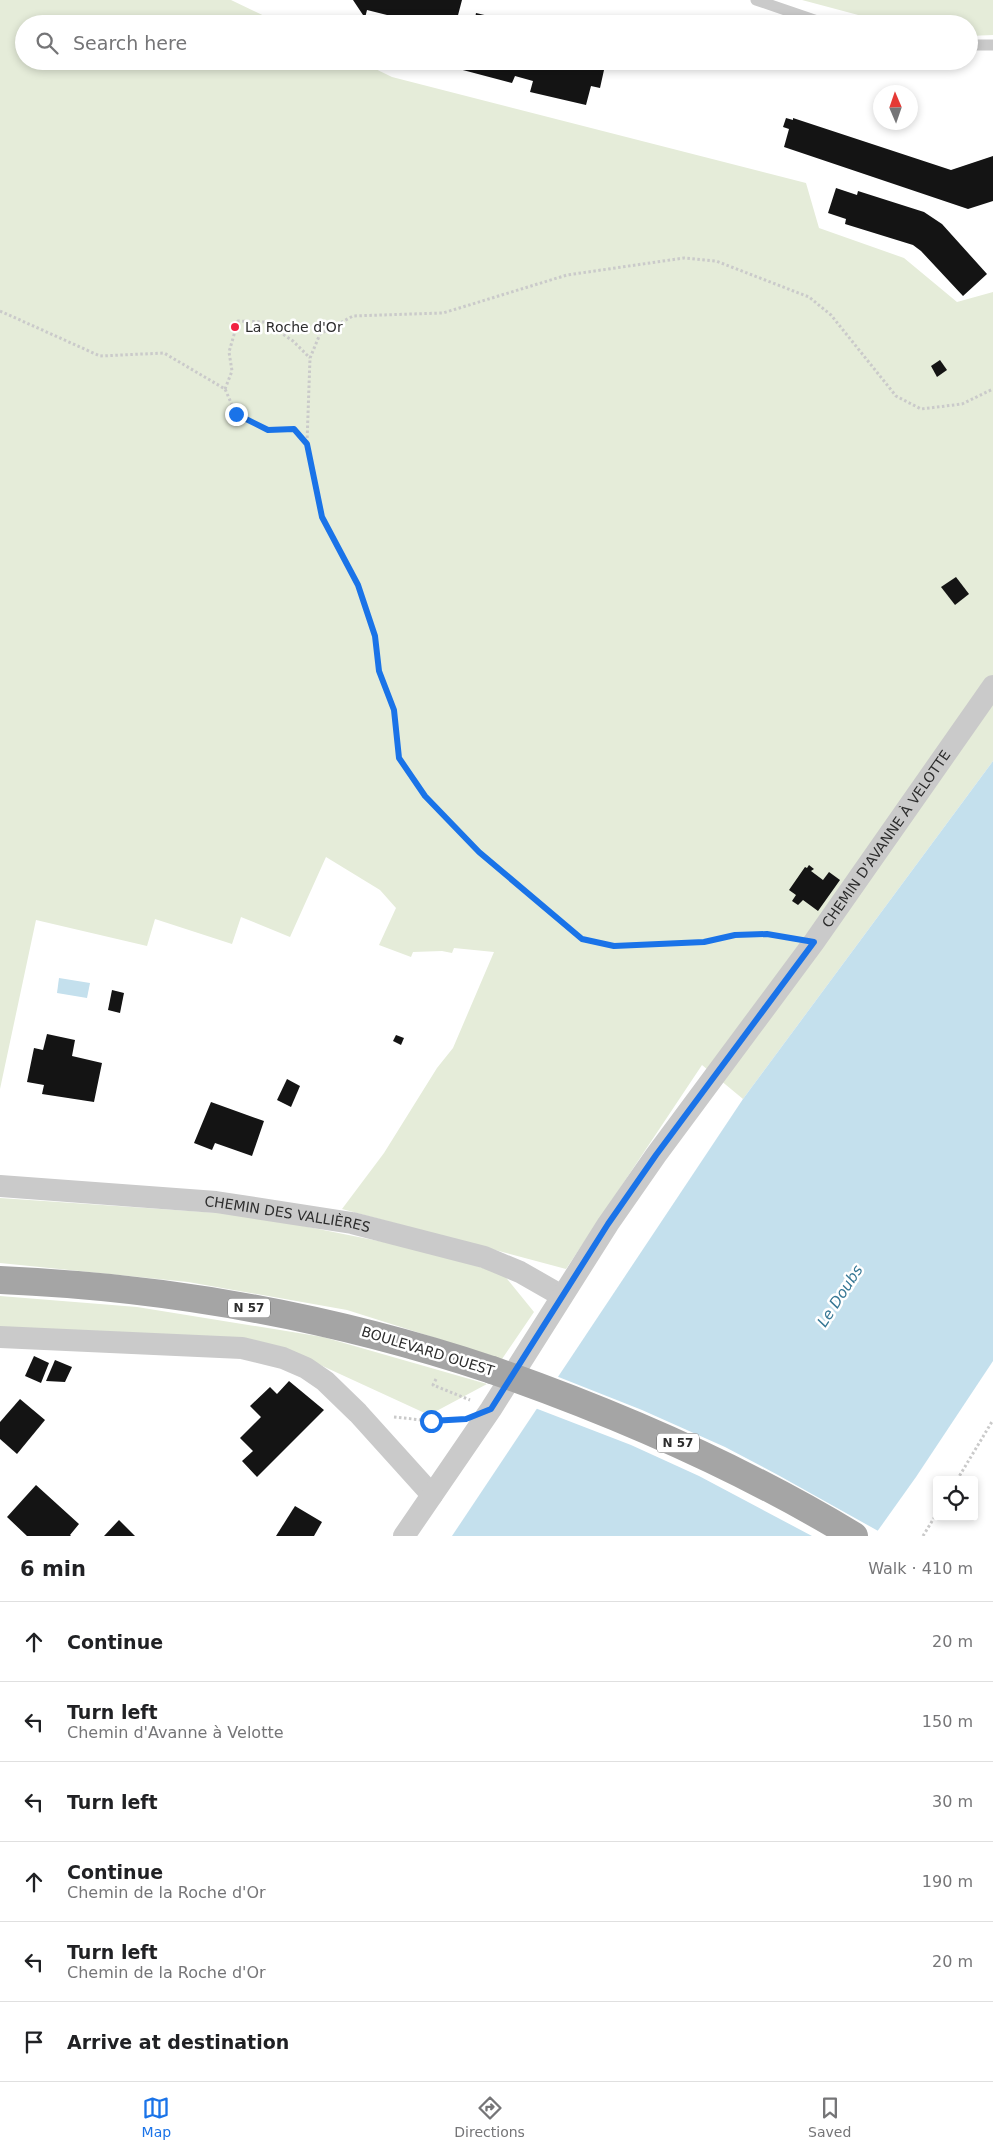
<!DOCTYPE html>
<meta charset="utf-8">
<style>
body{margin:0;font-family:"DejaVu Sans",sans-serif;background:#f2f2f2;color:#202124}
.controls{position:absolute;right:15px;bottom:15px;display:grid;overflow:hidden;border-radius:5px;box-shadow:0 2px 8px #0003}
.controls button{width:45px;height:45px;display:grid;place-items:center;padding:0;border:0;border-bottom:1px solid #e0e0e0;background:#fff;color:#202124;font:25px sans-serif}
.compass{position:absolute;left:873px;top:85px;width:45px;height:45px;border-radius:50%;background:#fff;box-shadow:0 2px 8px #0003;rotate:358deg}
.stop{position:absolute;width:15px;height:15px;margin:-11px;border:4px solid #1a73e8;border-radius:50%;background:#fff}
.stop.end{background:#1a73e8;border-color:#fff;box-shadow:0 1px 5px #0008}
.list{margin:0;padding:0;list-style:none}
h2{display:flex;justify-content:space-between;align-items:center;height:65px;margin:0;padding:0 20px;font-size:21px}
h2 small{font-size:16px;font-weight:400;color:#757577}
.list li{display:grid;grid-template-columns:32px 1fr auto;gap:15px;align-items:center;box-sizing:border-box;height:80px;padding:0 20px;border-top:1px solid #e0e0e0}
.list b{display:block;font-size:19px;white-space:nowrap}
.list p{margin:0;font-size:16px;white-space:nowrap;color:#757577}
.list em{font-size:16px;font-style:normal;color:#757577}
.icon{flex:none;width:28px;height:28px;fill:none;stroke:currentColor;stroke-width:2;stroke-linecap:round;stroke-linejoin:round}
.map{position:relative;flex:none;width:993px;height:1536px;overflow:hidden}
.search{position:absolute;background:#fff;box-shadow:0 2px 8px #0003;left:15px;right:15px;top:15px;height:55px;display:flex;align-items:center;gap:12px;box-sizing:border-box;padding:0 18px;border-radius:28px;color:#757577;font-size:19px}
.sheet{height:545px;background:#fff}
nav{display:flex;justify-content:space-around;align-items:center;box-sizing:border-box;height:70px;border-top:1px solid #e0e0e0;background:#fff;font-size:14px;color:#757577}
nav a{display:grid;justify-items:center;gap:2px}
nav .on{color:#1a73e8}
.map>svg:first-child{display:block}
.green{fill:#e5ecd9}
.water{fill:#c4e0ed}
.pier{fill:#fff}
.building{fill:#141414}
.lines{fill:none;stroke-linecap:round;stroke-linejoin:round}
.path{stroke:#cacaca;stroke-width:3;stroke-dasharray:2.5 2.5;stroke-linecap:butt}
.service{stroke:#cacaca;stroke-width:11}
.minor{stroke:#cacaca;stroke-width:22}
.primary{stroke:#a5a5a5;stroke-width:28}
.primary-bridge{stroke:#a5a5a5;stroke-width:28}
.route{stroke:#1a73e8;stroke-width:6}
.poi-dot{fill:#f12242;stroke:#fff;stroke-width:2}
.labels{text-anchor:middle;stroke-width:5;stroke-linejoin:round;paint-order:stroke}
.shield{fill:#fff;stroke:#6c6c6c;stroke-width:1}
.shield-label{font-size:12px;font-weight:bold;fill:#2d2d2d}
.poi-label{font-size:14px;fill:#2d2d2d;stroke:#fff;text-anchor:start}
.street-label{font-size:14px;fill:#2d2d2d;stroke:#fff}
.water-label{font-size:15px;font-style:italic;fill:#367794;stroke:#fff}
</style>
<div class="map">
<svg width="993" height="1536" viewBox="0 0 993 1536">
<rect width="100%" height="100%" fill="#fff"/>
<g class="green">
<polygon points="0,0 231,0 281,24 24,24 24,61 359,61 392,77 806,183 819,228 904,258 957,302 993,292 993,761 743,1099 702,1065 566,1269 342,1209 384,1153 437,1068 453,1048 494,952 454,948 452,953 442,951 413,952 411,957 379,945 396,908 380,890 326,857 290,937 241,917 232,944 155,919 147,946 36,920 0,1089"/>
<polygon points="802,0 993,0 993,35 969,36 969,24 892,24"/>
<polygon points="0,1198 248,1215 434,1252 504,1275 534,1312 502,1359 347,1310 188,1282 0,1263"/>
<polygon points="0,1296 137,1307 323,1337 487,1384 429,1415 279,1346 0,1328"/>
</g>
<g class="water">
<polygon points="993,761 993,1361 916,1477 874,1536 452,1536 743,1099"/>
<polygon points="59,978 90,983 87,998 57,993"/>
</g>
<polygon class="pier" points="556,1376 642,1410 725,1447 778,1475 880,1532 877,1536 812,1536 699,1476 631,1445 535,1408"/>
<g class="building">
<polygon points="353,0 462,0 457,19 444,16 442,24 401,24 403,19 367,10 365,18"/>
<polygon points="476,13 519,23 518,24 474,24"/>
<polygon points="460,61 606,61 600,88 591,86 586,105 530,92 533,81 515,76 512,83 459,69"/>
<polygon points="786,118 793,120 793,118 951,170 993,156 993,201 968,209 784,147 789,129 783,127"/>
<polygon points="836,188 857,195 858,191 924,212 942,224 987,274 963,296 921,251 913,245 845,224 846,219 828,213"/>
<polygon points="940,360 947,370 937,377 931,366"/>
<polygon points="956,577 969,594 955,605 941,587"/>
<polygon points="809,865 814,869 811,871 823,880 829,872 840,880 818,911 803,900 798,905 792,901 796,895 789,890 805,867 807,868"/>
<polygon points="112,990 124,993 120,1013 108,1010"/>
<polygon points="47,1034 75,1040 72,1056 102,1063 94,1102 42,1094 44,1085 27,1082 34,1048 43,1050"/>
<polygon points="396,1035 404,1038 401,1045 393,1041"/>
<polygon points="287,1079 300,1086 291,1107 277,1100"/>
<polygon points="211,1102 264,1121 252,1156 215,1143 212,1150 194,1143"/>
<polygon points="34,1356 49,1363 41,1383 25,1376"/>
<polygon points="55,1360 72,1367 65,1382 46,1381"/>
<polygon points="289,1381 324,1410 257,1477 242,1461 253,1451 240,1438 261,1417 250,1406 270,1387 277,1394"/>
<polygon points="20,1399 45,1420 17,1454 0,1439 0,1422"/>
<polygon points="36,1485 79,1524 70,1535 71,1536 27,1536 7,1517"/>
<polygon points="295,1506 322,1522 314,1536 276,1536"/>
<polygon points="119,1520 135,1536 104,1536"/>
</g>
<g class="lines">
<g class="path">
<polyline points="0,311 100,356 164,353 225,389 236,414 268,430 294,429 307,444 322,517 358,585 375,636 379,671 394,710 399,758 425,796 479,852 582,939 614,946 704,942 735,935 767,934 787,938"/>
<polyline points="225,389 232,371 229,352 238,321 265,322 293,341 310,358"/>
<polyline points="307,443 310,358 320,334 353,316 443,313 567,275 684,258 716,261 809,297 831,315 896,396 921,409 962,404 993,389"/>
<polyline points="436,1379 433,1385 470,1400"/>
<polyline points="394,1417 431,1421 455,1420"/>
<polyline points="957,1480 993,1420"/>
<polyline points="923,1536 937,1513"/>
</g>
<g class="service">
<polyline points="756,0 826,24"/>
<polyline points="969,45 993,45"/>
</g>
<g class="minor">
<path id="s1" d="M 0,1186 L 216,1202 L 352,1223 L 484,1257 L 520,1272 L 562,1296"/>
<polyline points="0,1337 242,1348 283,1358 306,1368 325,1381 358,1413 432,1495"/>
<path id="s2" d="M 404,1536 L 491,1409 L 608,1224 L 656,1155 L 814,942 L 993,686"/>
</g>
<path class="primary" d="M 0,1280 C 168,1287 333,1317 492,1370"/>
<path class="primary-bridge" d="M 492,1370 C 618,1414 740,1467 854,1536"/>
</g>
<g class="lines">
<polyline class="route" points="236,414 268,430 294,429 307,444 322,517 358,585 375,636 379,671 394,710 399,758 425,796 479,852 582,939 614,946 704,942 735,935 767,934 814,942 656,1155 608,1224 491,1409 466,1419 431,1421"/>
</g>
<circle class="poi-dot" cx="235" cy="327" r="5"/>
<g class="labels">
<g class="shield">
<rect x="228" y="1298.5" width="42" height="19" rx="4"/>
<rect x="657" y="1433.5" width="42" height="19" rx="4"/>
</g>
<g class="shield-label">
<text x="249" y="1312">N 57</text>
<text x="678" y="1447">N 57</text>
</g>
<g class="poi-label">
<text x="245" y="332">La Roche d'Or</text>
</g>
<g class="street-label">
<text dy="5" stroke="none"><textPath href="#s2" startOffset="848">CHEMIN D'AVANNE À VELOTTE</textPath></text>
<text dy="5" stroke="none"><textPath href="#s1" startOffset="289">CHEMIN DES VALLIÈRES</textPath></text>
<text transform="translate(428 1351) rotate(17)" y="5">BOULEVARD OUEST</text>
</g>
<g class="water-label">
<text transform="translate(840 1296) rotate(-57)" y="5">Le Doubs</text>
</g>
</g>
</svg>
<div class="controls">
<button><svg class="icon" aria-label="locate" viewBox="0 0 24 24"><circle cx="12" cy="12" r="6"/><path d="M12 2v4M12 18v4M2 12h4M18 12h4"/></svg></button>
</div>
<svg class="compass" viewBox="-18 -18 36 36"><path d="M0-13l5 13h-10z" fill="#e53935"/><path d="M0 13l5-13h-10z" fill="#757577"/></svg>
<div class="stop" style="left:431px;top:1421px"></div>
<div class="stop end" style="left:236px;top:414px"></div>
<div class="search"><svg class="icon" aria-label="search" viewBox="0 0 24 24"><circle cx="10" cy="10" r="6"/><path d="M15 15l6 6"/></svg>Search here</div>
</div>
<section class="sheet">
<h2>6 min<small>Walk · 410 m</small></h2>
<ul class="list">
<li><svg class="icon" aria-label="ahead" viewBox="0 0 24 24"><path d="M12 20V5M6 11l6-6 6 6"/></svg><div><b>Continue</b></div><em>20 m</em></li>
<li><svg class="icon" aria-label="left" viewBox="0 0 24 24"><path d="M17 20v-9H6M10 6l-5 5 5 5"/></svg><div><b>Turn left</b><p>Chemin d'Avanne à Velotte</p></div><em>150 m</em></li>
<li><svg class="icon" aria-label="left" viewBox="0 0 24 24"><path d="M17 20v-9H6M10 6l-5 5 5 5"/></svg><div><b>Turn left</b></div><em>30 m</em></li>
<li><svg class="icon" aria-label="ahead" viewBox="0 0 24 24"><path d="M12 20V5M6 11l6-6 6 6"/></svg><div><b>Continue</b><p>Chemin de la Roche d'Or</p></div><em>190 m</em></li>
<li><svg class="icon" aria-label="left" viewBox="0 0 24 24"><path d="M17 20v-9H6M10 6l-5 5 5 5"/></svg><div><b>Turn left</b><p>Chemin de la Roche d'Or</p></div><em>20 m</em></li>
<li><svg class="icon" aria-label="arrive" viewBox="0 0 24 24"><path d="M6 21V4h12l-3 4 3 4H6"/></svg><div><b>Arrive at destination</b></div></li>
</ul>
</section>
<nav>
<a class="on"><svg class="icon" aria-label="map" viewBox="0 0 24 24"><path d="M3 6l6-2 6 2 6-2v14l-6 2-6-2-6 2zM9 4v14M15 6v14"/></svg>Map</a>
<a><svg class="icon" aria-label="directions" viewBox="0 0 24 24"><path d="M12 3l9 9-9 9-9-9zM9 14v-3h6M13 9l2 2-2 2"/></svg>Directions</a>
<a><svg class="icon" aria-label="saved" viewBox="0 0 24 24"><path d="M7 4h10v16l-5-4-5 4z"/></svg>Saved</a>
</nav>
